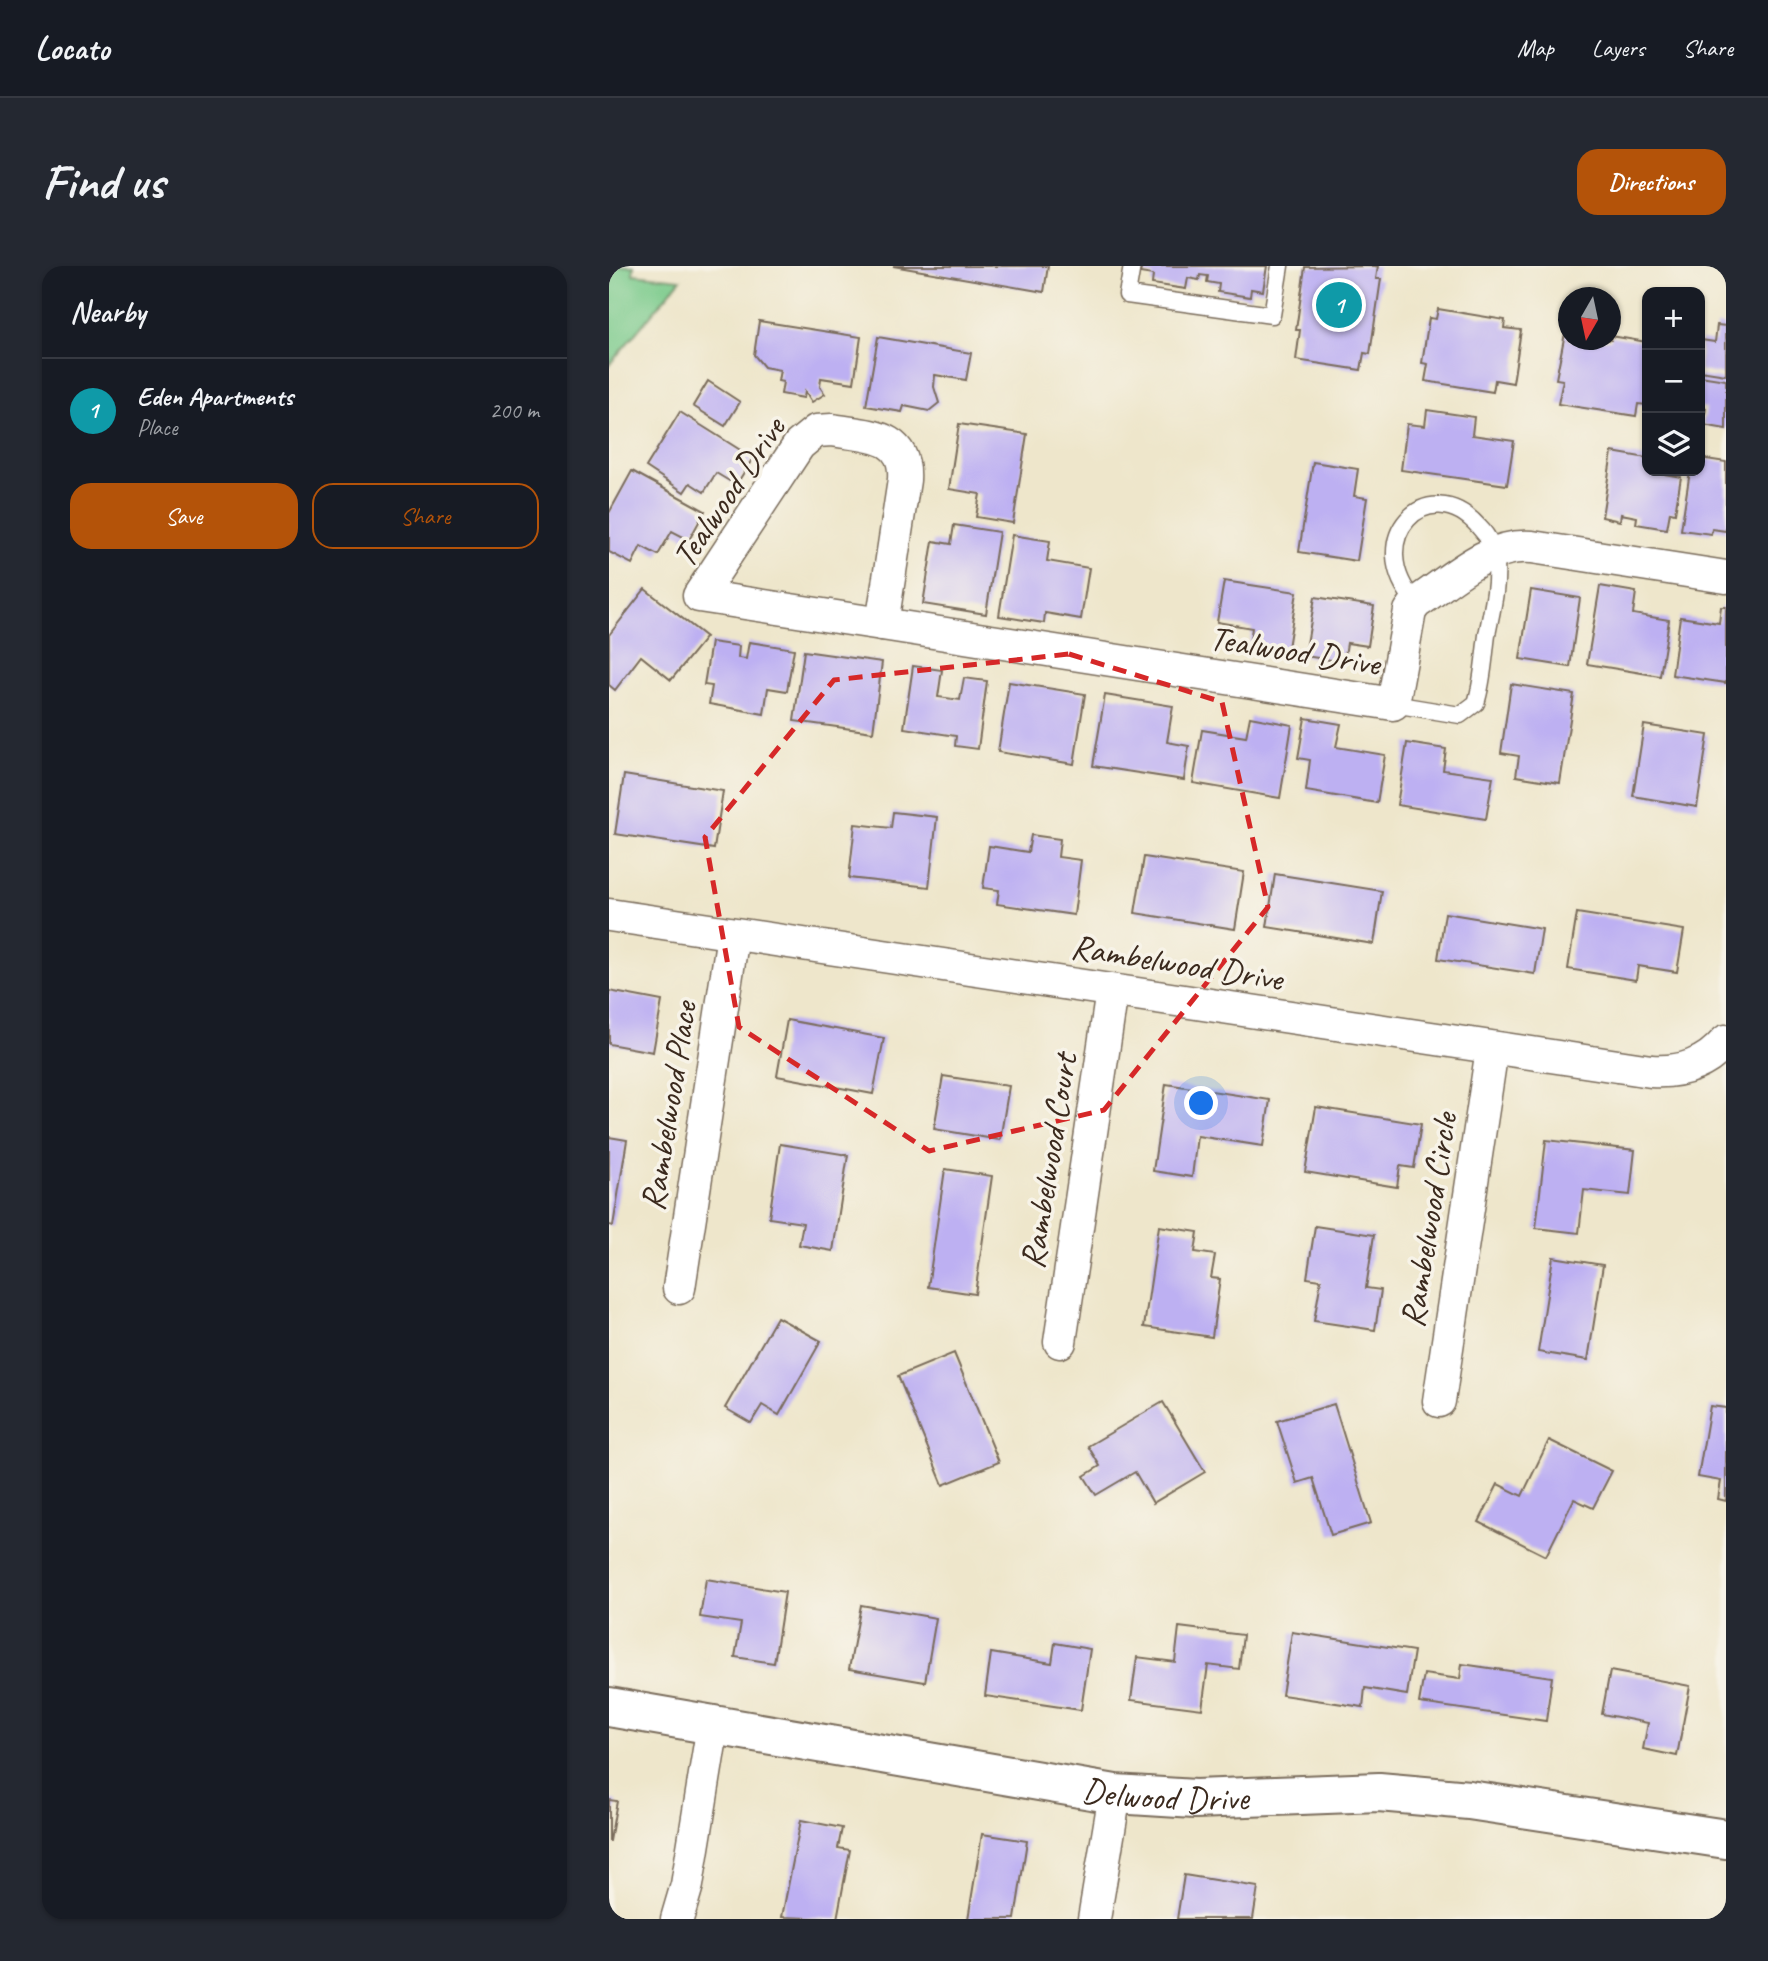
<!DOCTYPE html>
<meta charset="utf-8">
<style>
body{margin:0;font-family:Caveat,sans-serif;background:#242831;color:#f1f3f6}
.controls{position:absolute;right:21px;top:21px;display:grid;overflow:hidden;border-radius:14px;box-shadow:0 2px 5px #0004}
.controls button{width:63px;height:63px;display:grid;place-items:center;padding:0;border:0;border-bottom:2px solid #363941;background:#171b24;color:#f1f3f6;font:35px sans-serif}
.compass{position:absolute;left:949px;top:21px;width:63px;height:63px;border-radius:50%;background:#171b24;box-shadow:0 2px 5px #0004;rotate:189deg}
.you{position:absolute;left:593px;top:838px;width:24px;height:24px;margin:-18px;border:5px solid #fff;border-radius:50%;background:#1a73e8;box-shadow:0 0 0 10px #1a73e833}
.badge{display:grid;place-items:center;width:46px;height:46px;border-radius:50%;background:#b45309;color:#fff;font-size:23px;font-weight:700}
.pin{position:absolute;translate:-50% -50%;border:4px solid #fff;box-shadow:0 2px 7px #0006}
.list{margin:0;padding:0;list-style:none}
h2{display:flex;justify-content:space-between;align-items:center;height:91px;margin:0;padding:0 28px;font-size:30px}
h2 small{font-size:23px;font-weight:400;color:#9ea1a6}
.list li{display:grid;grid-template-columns:46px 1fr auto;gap:21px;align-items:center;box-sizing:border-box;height:105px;padding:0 28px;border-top:2px solid #363941}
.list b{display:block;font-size:26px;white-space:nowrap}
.list p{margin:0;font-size:23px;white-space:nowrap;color:#9ea1a6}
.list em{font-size:23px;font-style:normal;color:#9ea1a6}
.actions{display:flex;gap:14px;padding:21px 28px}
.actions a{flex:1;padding:16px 0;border:2px solid #b45309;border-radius:21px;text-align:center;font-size:24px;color:#b45309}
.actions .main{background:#b45309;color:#fff}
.icon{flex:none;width:38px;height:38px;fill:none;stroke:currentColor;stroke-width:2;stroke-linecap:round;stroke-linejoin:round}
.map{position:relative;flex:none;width:1117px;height:1653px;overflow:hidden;border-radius:21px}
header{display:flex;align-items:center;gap:42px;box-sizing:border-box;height:98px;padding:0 35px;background:#171b24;border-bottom:2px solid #363941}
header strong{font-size:33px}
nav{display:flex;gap:38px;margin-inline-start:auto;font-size:24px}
.intro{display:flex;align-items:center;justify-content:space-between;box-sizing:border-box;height:168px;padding:0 42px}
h1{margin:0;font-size:49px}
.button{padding:18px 32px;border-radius:21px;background:#b45309;color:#fff;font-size:24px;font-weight:700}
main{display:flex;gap:42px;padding:0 42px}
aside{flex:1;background:#171b24;border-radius:21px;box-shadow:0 2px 5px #0004}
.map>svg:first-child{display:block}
.green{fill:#7aca8b;stroke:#5a7a54;stroke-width:2}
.building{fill:#bdb0f2}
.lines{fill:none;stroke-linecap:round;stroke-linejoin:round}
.service-casing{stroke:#7a6c5b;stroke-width:19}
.minor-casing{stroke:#7a6c5b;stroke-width:35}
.tertiary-casing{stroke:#7a6c5b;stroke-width:42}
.service{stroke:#fff;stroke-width:16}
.minor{stroke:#fff;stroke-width:32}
.tertiary{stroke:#fff;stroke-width:38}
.marked{fill:none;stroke:#d62828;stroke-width:5;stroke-dasharray:14 9;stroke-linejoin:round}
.labels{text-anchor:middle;stroke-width:7;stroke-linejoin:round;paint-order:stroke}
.street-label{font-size:35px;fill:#3b2a1e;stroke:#f7f3e8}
</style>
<header>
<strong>Locato</strong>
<nav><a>Map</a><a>Layers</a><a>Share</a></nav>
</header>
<div class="intro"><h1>Find us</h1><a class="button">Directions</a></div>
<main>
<aside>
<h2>Nearby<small></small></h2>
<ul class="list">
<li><span class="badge" style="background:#0f9aa8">1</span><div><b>Eden Apartments</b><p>Place</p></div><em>200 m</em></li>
</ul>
<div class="actions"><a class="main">Save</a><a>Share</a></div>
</aside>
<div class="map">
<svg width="1117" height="1653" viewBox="0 0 1117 1653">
<rect width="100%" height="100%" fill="#f7f3e8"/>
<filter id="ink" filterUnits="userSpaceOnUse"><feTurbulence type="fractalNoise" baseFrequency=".0143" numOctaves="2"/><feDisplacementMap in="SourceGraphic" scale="14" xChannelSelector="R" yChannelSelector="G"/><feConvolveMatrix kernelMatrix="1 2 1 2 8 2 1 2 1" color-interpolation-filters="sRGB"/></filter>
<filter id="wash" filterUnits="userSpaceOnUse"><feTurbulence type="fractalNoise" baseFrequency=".00686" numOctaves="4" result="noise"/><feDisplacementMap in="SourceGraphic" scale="28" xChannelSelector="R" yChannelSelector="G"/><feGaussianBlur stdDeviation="1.57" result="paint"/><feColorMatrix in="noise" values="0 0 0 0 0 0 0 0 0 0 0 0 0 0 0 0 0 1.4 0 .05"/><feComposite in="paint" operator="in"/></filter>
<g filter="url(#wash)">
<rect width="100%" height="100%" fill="#eee6cb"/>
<polygon class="green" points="0,0 25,0 24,8 72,13 0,99"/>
<g id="blocks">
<g class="building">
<polygon points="284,0 439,0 435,26"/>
<polygon points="533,0 658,0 654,25 642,23 641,31 609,26 610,18 598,16 599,10 591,9 590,14 579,12 577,23 543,18 544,9 531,7"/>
<polygon points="769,0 767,13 772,13 761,88 755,87 752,104 687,94 691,64 687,64 696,1"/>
<polygon points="829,43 896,54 895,62 912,64 904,117 886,114 884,126 816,115 819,98 813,97 820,52 827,53"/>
<polygon points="150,55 252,71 245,117 212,112 211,121 216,128 203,136 196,125 195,132 172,128 174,116 169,115 171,104 155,101 145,89"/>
<polygon points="1108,59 1117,60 1117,109 1091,105 1092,74 1106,76"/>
<polygon points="956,67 960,68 960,74 1002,74 1002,70 1038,76 1038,139 1029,138 1027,150 949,138 954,114 947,113"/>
<polygon points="269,71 362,87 357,114 326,109 325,121 330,137 320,145 295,140 293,146 257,140"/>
<polygon points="1091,110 1117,114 1117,163 1094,159 1097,142 1091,141"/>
<polygon points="99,115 131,136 116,160 84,140"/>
<polygon points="818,144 865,151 863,169 905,175 898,219 792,204 798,158 816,160"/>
<polygon points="71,146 144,192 127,219 107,207 95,226 81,217 75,226 37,201"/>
<polygon points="350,158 418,168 404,257 367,251 371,228 340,223"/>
<polygon points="1003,186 1038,192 1038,205 1072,211 1066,247 1061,246 1058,263 1027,258 1028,251 1012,248 1011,255 993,251"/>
<polygon points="1091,192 1117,196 1117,265 1103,263 1102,268 1072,264 1081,205 1091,205"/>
<polygon points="704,196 749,203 745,230 758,232 748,295 690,286"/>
<polygon points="23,205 96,245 80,274 63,265 49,289 32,280 23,298 0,286 0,247"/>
<polygon points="345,259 390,266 377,348 314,338 324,275 342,278"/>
<polygon points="403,269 441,275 438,295 480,302 472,353 436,347 435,357 390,350"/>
<polygon points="615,315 688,326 678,388 640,382 643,362 608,356"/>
<polygon points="991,320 1027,326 1024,348 1060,354 1051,410 978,398"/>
<polygon points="36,323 97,371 62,414 32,390 6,424 0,419 0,369"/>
<polygon points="922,324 971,332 961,401 911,393"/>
<polygon points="706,331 765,340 759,380 738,377 735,396 696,390"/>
<polygon points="1112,341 1117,341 1117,417 1063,409 1071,351 1110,357"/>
<polygon points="102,376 130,380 129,392 137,393 140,376 185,383 178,425 159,422 155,448 100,438 103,420 95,419"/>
<polygon points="195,385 273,396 264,466 185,455"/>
<polygon points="304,400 333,404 329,431 351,434 355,412 378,415 369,483 346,480 347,470 295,462"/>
<polygon points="400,416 476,428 465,498 389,486"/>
<polygon points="902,418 965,428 951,517 907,510 910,490 892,487"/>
<polygon points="496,429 564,440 558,476 580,480 575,514 484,500"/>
<polygon points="641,451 683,459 671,532 584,517 593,464 637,471"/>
<polygon points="696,452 732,458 727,481 776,489 768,537 697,525 701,494 689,492"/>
<polygon points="1035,459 1099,469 1088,541 1024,530"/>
<polygon points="798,477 837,483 834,504 884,511 877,553 788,539"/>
<polygon points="15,509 114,525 105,583 6,568"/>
<polygon points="284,546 328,551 320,621 240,612 246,558 282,562"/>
<polygon points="422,569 451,573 449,591 472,594 465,649 388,638 390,624 374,622 380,580 419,586"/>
<polygon points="535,591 635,606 626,663 526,647"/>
<polygon points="666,608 773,625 765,678 658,661"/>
<polygon points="836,647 933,663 926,708 829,693"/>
<polygon points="968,647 1075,664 1068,706 1029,700 1027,714 959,703"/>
<polygon points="0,725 53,735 44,786 0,778"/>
<polygon points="178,754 275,772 264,828 168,810"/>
<polygon points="334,810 400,820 391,874 325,863"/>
<polygon points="557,818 661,834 654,880 588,870 583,911 544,905"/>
<polygon points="707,841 812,858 805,902 791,900 788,921 696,906"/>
<polygon points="0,871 18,874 4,960 0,959"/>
<polygon points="937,874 1026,884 1021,929 975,924 970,967 927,962"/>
<polygon points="171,878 239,889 224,985 190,979 194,957 160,952"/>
<polygon points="336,903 383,910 366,1028 319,1021"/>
<polygon points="550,960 589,966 586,986 606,989 602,1012 611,1013 603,1071 535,1061"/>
<polygon points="706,960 765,969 757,1022 772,1024 766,1064 705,1055 712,1014 698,1012"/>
<polygon points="944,991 994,999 979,1094 929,1086"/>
<polygon points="168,1051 212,1075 170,1149 153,1139 142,1157 116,1142"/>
<polygon points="345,1087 390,1196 334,1219 289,1110"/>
<polygon points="554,1136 596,1206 544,1237 526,1206 487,1229 475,1210 491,1200 479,1180"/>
<polygon points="725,1138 762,1257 722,1269 704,1212 688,1217 668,1155"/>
<polygon points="1101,1140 1117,1142 1117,1235 1109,1233 1112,1215 1089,1211"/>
<polygon points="940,1174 1003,1205 984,1242 965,1233 937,1290 870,1256 889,1218 913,1230"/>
<polygon points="97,1313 176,1326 165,1397 126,1391 132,1357 91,1351"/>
<polygon points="252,1339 327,1352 316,1416 240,1403"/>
<polygon points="570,1361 634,1369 630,1403 599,1399 593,1443 522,1434 528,1391 566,1396"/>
<polygon points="683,1366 805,1385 798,1429 756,1422 754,1441 673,1429"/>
<polygon points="446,1377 481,1383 472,1444 376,1430 382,1387 443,1397"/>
<polygon points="853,1398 943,1411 937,1455 810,1437 815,1408 851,1413"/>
<polygon points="1001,1405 1081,1420 1068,1490 1034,1483 1039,1457 993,1448"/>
<polygon points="0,1534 8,1535 1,1575 0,1575"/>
<polygon points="192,1554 233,1562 229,1582 241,1584 228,1653 173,1651"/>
<polygon points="373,1568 418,1575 406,1653 359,1653"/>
<polygon points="575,1609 649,1621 644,1653 568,1653"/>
</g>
</g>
</g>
<g filter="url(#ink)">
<use href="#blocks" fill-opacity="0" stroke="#7a6c5b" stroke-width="2"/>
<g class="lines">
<g class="service-casing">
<g id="service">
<polyline points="523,0 518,29 663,49 671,0"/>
<path d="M 784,438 L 851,449 L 867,437 C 874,416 875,391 878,369 C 882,347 889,322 887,299 C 886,285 880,271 870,261 C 819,203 751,274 807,337"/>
</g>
</g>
<g class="minor-casing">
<g id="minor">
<path d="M 223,164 C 258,170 298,167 295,214 L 273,358 L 90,330 L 190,179 L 207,165 Z"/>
<path d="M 273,358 L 784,438 L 801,345 L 807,337 C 842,314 879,277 923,281 L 1117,311"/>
<path d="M 0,649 L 1042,805 C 1072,807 1097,799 1117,775"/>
<polyline points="70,1022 124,669"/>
<polyline points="451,1076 503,725"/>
<polyline points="830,1135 883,783"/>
<polyline points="68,1653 78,1619 104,1459"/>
<polyline points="485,1653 506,1528"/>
</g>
</g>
<g class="tertiary-casing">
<g id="tertiary">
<path id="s1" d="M 0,1441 L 506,1528 L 586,1533 L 770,1526 L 860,1534 L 1117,1573"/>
</g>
</g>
<use href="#service" class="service"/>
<use href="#minor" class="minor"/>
<use href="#tertiary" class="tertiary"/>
</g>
</g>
<path class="marked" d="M 460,388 L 613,436 L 659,641 L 495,844 L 320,885 L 130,761 L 96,571 L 225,414 Z"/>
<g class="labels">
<g class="street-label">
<text transform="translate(119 226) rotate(-56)" y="12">Tealwood Drive</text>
<text transform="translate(686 384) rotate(9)" y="12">Tealwood Drive</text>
<text transform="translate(568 696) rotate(9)" y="12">Rambelwood Drive</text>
<text transform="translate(59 840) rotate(-81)" y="12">Rambelwood Place</text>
<text transform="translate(439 895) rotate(-81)" y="12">Rambelwood Court</text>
<text transform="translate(819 954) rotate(-81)" y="12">Rambelwood Circle</text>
<text dy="12" stroke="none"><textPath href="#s1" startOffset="564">Delwood Drive</textPath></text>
</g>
</g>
</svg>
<div class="controls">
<button>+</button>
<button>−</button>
<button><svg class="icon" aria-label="layers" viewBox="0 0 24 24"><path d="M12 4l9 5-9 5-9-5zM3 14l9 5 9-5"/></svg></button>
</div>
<svg class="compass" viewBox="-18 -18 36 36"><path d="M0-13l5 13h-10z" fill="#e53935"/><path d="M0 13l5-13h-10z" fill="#9ea1a6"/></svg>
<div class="you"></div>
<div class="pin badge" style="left:730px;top:39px;background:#0f9aa8">1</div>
</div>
</main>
